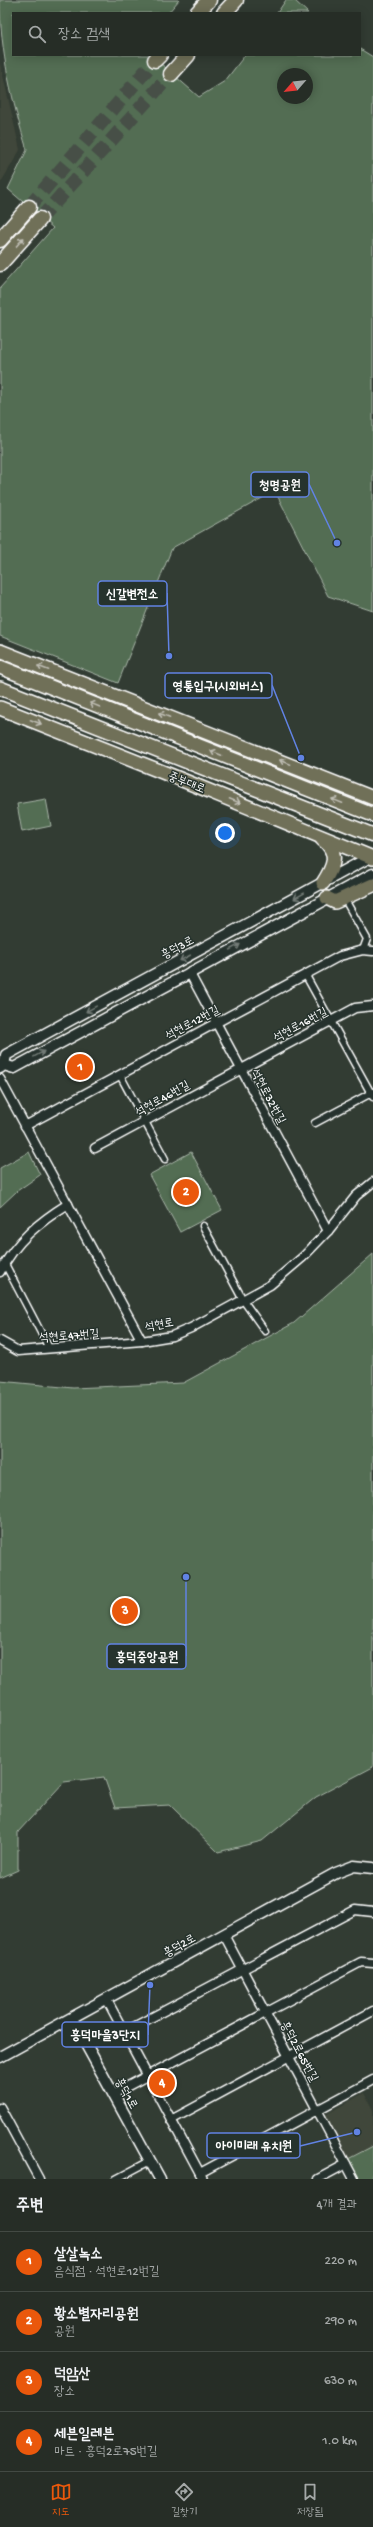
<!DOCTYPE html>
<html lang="ko">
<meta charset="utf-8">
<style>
body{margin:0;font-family:"Gochi Hand","Poor Story",sans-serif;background:#323932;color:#f1f3f6}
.compass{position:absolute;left:277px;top:68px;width:36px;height:36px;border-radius:50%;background:#262d26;box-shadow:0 2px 10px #0003;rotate:242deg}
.you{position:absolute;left:225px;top:833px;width:14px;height:14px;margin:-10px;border:3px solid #fff;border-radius:50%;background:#1a73e8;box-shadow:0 0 0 6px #1a73e833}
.badge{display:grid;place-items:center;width:26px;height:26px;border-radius:50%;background:#ea580c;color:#fff;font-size:13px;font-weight:700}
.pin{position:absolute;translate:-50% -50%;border:2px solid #fff;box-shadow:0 1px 4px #0006}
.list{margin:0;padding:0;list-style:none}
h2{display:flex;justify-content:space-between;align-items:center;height:52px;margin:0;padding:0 16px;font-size:17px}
h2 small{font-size:13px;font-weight:400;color:#a4a8a7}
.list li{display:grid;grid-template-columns:26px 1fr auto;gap:12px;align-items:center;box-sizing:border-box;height:60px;padding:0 16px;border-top:1px solid #424943}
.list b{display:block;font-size:15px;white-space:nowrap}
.list p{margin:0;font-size:13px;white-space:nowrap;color:#a4a8a7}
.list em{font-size:13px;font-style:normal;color:#a4a8a7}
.icon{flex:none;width:22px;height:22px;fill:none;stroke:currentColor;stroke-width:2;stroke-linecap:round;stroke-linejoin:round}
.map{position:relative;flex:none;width:373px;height:2179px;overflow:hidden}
.search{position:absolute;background:#262d26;box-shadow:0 2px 10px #0003;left:12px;right:12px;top:12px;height:44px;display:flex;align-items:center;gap:10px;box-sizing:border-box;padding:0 14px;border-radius:0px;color:#a4a8a7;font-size:15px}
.sheet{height:292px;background:#262d26}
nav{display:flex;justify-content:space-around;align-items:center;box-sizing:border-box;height:56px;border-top:1px solid #424943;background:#262d26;font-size:11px;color:#a4a8a7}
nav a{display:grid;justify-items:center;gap:2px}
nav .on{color:#ea580c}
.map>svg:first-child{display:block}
.built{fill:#40473a}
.green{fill:#536d53;stroke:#a9b6a9;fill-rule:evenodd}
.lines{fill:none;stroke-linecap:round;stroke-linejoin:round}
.trunk-tunnel{stroke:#465047;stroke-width:14;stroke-dasharray:14 7;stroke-linecap:butt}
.pedestrian-casing{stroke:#fff;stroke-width:9}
.minor-casing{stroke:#fff;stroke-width:11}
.tertiary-casing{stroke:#fff;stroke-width:13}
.primary-casing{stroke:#fff;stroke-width:16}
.trunk-casing{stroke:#fff;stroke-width:17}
.pedestrian{stroke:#26332d;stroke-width:6}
.minor{stroke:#26332d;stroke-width:8}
.tertiary{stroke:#26332d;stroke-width:10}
.primary{stroke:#706f59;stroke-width:13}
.trunk{stroke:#706f59;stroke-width:14}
.oneway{stroke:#bfbeb4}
.oneway2{stroke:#727a76}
.labels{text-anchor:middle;stroke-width:3;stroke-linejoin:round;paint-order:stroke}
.street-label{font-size:12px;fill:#fff;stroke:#26332d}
.leader{fill:none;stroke:#6183e4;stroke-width:1.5}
.callout-dot{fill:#6183e4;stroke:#26332d;stroke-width:1.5}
.callout{fill:#26332d;stroke:#6183e4;stroke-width:1.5}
.callout-label{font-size:13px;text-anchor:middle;font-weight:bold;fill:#fff}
</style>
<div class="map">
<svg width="373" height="2179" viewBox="0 0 373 2179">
<rect width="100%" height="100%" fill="#323c33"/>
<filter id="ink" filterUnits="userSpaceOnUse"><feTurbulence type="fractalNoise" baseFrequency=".025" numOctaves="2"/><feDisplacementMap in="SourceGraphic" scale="8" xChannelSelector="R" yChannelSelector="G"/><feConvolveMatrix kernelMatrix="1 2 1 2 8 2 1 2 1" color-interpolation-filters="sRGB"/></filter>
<g filter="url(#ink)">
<g class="built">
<polygon points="0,63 20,150 0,184"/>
<polygon points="364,2093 373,2110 373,2179 358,2179 325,2115"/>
</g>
<g class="green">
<path d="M 0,0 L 179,0 L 168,13 L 13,13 L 13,55 L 151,55 L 199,97 L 225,81 L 245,55 L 360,55 L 360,49 L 373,57 L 373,611 L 328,596 L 275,491 L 172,548 L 118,683 L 0,636 L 0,288 L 53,228 L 8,189 L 27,150 C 12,100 0,52 0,0 ZM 283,74 L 307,74 L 307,98 L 283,98 Z"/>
<polygon points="286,0 294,0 308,13 277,13"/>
<polygon points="46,799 51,826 22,832 17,804"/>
<polygon points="29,1152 40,1175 17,1191 0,1207 0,1168"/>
<polygon points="191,1152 222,1210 180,1232 149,1175"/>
<polygon points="373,1254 373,1767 316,1797 262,1841 218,1852 170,1805 115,1808 104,1777 64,1782 18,1832 18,1870 0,1878 0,1381 73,1388 183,1383 294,1323"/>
<polygon points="373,2146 373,2179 358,2179 348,2159"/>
</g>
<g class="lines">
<g class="trunk-tunnel">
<polyline points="29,207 155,60"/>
<polyline points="40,219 171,74"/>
</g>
<g class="pedestrian-casing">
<g id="pedestrian">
<polyline points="344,898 367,939 363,950"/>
<polyline points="305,974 373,1097"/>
<polyline points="120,1075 165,1159"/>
<polyline points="315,1123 373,1092"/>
<polyline points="203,1226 243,1300 265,1331"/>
<polyline points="5,1264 49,1348"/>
<polyline points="116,2179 150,2161"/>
</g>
</g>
<g class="minor-casing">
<g id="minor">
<polyline points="189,972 328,1231"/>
<polyline points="0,1079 142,1341 172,1336 191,1328 270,1285 303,1257 328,1231 356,1196 373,1182"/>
<polyline points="25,1126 340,956 363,950 373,951"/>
<polyline points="95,1148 355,1008 373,1006"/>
<path d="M 0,1272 C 16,1241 39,1222 68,1204"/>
<polyline points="0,1341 18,1351 142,1341"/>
<polyline points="224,1935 354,2179"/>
<polyline points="107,2000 203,2179"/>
<polyline points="124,2032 355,1910 373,1912"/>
<polyline points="113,2094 361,1962 373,1963"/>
<polyline points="0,2107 39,2179"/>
<polyline points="171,2120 373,2011"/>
<polyline points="200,2173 373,2080"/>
<polyline points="318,2179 346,2164"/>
</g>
</g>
<g class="tertiary-casing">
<g id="tertiary">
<polyline points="4,1065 6,1055 370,857"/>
<polyline points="0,1068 4,1065 14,1068 373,874"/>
<polyline points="72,2019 160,2179"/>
<polyline points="0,2057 336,1873 354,1866 373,1868"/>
</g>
</g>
<g class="primary-casing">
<g id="primary">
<polyline points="0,651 373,798"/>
<polyline points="0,667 373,815"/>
<polyline points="0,688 373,835"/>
<polyline points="0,708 170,775 373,858"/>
<path d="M 322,839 C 340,853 334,866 323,883"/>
<polyline points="327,898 335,902 373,885"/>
</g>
</g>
<g class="trunk-casing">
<g id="trunk">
<polyline points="197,13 209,0"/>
<polyline points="224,13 236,0"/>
<polyline points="155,60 160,55"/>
<polyline points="171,74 188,55"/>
<polyline points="0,240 29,207"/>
<polyline points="0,264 40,219"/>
</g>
</g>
<use href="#pedestrian" class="pedestrian"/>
<use href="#minor" class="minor"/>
<use href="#tertiary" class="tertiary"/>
<use href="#primary" class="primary"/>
<use href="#trunk" class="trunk"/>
</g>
<defs><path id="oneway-shaft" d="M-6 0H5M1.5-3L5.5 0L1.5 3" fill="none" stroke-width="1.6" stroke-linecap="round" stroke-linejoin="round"/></defs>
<g class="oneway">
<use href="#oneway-shaft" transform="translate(20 242) rotate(-48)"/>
<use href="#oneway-shaft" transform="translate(43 668) rotate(-159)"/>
<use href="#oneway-shaft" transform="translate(95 705) rotate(-158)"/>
<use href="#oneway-shaft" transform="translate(164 715) rotate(-159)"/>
<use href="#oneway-shaft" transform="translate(36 722) rotate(21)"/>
<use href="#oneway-shaft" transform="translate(216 753) rotate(-158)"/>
<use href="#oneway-shaft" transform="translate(285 762) rotate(-159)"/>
<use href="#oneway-shaft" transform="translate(235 801) rotate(22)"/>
<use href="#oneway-shaft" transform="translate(337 801) rotate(-158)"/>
</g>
<g class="oneway2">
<use href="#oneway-shaft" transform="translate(299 896) rotate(151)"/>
<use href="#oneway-shaft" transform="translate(235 947) rotate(-28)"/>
<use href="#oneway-shaft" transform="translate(185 958) rotate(152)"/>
<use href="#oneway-shaft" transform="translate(91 1009) rotate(151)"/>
<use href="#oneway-shaft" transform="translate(39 1054) rotate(-29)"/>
</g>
</g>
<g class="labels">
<g class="street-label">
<text transform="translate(187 782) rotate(22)" y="4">중부대로</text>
<text transform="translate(177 947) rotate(-28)" y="4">흥덕3로</text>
<text transform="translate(192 1022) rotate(-28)" y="4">석현로12번길</text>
<text transform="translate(300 1024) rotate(-28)" y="4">석현로16번길</text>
<text transform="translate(269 1096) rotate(62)" y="4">석현로32번길</text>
<text transform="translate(162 1098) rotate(-29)" y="4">석현로46번길</text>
<text transform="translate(159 1324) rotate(-10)" y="4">석현로</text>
<text transform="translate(69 1335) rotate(-4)" y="4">석현로47번길</text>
<text transform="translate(179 1945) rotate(-29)" y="4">흥덕2로</text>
<text transform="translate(300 2051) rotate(62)" y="4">흥덕2로65번길</text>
<text transform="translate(127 2093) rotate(61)" y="4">흥덕1로</text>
</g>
</g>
<path class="leader" d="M337 543L309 484M169 656L167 593M301 758L272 685M186 1577L186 1656M150 1985L148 2035M357 2132L300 2146"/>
<g class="callout-dot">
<circle cx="337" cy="543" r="4"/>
<circle cx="169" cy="656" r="4"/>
<circle cx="301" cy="758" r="4"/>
<circle cx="186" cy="1577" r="4"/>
<circle cx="150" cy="1985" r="4"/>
<circle cx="357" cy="2132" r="4"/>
</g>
<g class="callout">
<rect x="251" y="472" width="58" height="25" rx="4"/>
<rect x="98" y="581" width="69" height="25" rx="4"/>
<rect x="165" y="673" width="107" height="25" rx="4"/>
<rect x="107" y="1644" width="79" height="25" rx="4"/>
<rect x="62" y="2022" width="86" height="25" rx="4"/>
<rect x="207" y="2133" width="93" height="25" rx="4"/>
</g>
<g class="callout-label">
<text x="280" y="489">청명공원</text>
<text x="132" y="598">신갈변전소</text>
<text x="218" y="690">영통입구(시외버스)</text>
<text x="147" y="1661">흥덕중앙공원</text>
<text x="105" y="2039">흥덕마을3단지</text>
<text x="254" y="2150">아이미래 유치원</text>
</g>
</svg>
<svg class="compass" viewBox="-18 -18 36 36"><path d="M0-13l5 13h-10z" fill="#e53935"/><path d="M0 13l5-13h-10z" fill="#a4a8a7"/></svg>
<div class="you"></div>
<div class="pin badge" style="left:80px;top:1067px">1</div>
<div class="pin badge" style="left:186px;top:1192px">2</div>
<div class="pin badge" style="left:125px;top:1611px">3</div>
<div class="pin badge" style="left:162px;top:2083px">4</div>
<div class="search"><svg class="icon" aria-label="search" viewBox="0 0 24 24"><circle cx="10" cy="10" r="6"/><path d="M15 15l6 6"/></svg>장소 검색</div>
</div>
<section class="sheet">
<h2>주변<small>4개 결과</small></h2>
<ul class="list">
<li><span class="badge">1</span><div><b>살살녹소</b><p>음식점 · 석현로12번길</p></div><em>220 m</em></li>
<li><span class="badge">2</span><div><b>황소별자리공원</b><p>공원</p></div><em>290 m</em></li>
<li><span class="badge">3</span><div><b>덕암산</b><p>장소</p></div><em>630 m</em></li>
<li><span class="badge">4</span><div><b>세븐일레븐</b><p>마트 · 흥덕2로75번길</p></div><em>1.0 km</em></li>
</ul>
</section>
<nav>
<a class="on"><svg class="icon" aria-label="map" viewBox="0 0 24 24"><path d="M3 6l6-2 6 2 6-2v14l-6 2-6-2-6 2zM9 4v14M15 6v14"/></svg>지도</a>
<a><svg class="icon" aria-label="directions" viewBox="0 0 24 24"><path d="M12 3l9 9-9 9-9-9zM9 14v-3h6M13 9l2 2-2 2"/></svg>길찾기</a>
<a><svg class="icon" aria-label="saved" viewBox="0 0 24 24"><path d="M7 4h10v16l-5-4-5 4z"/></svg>저장됨</a>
</nav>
